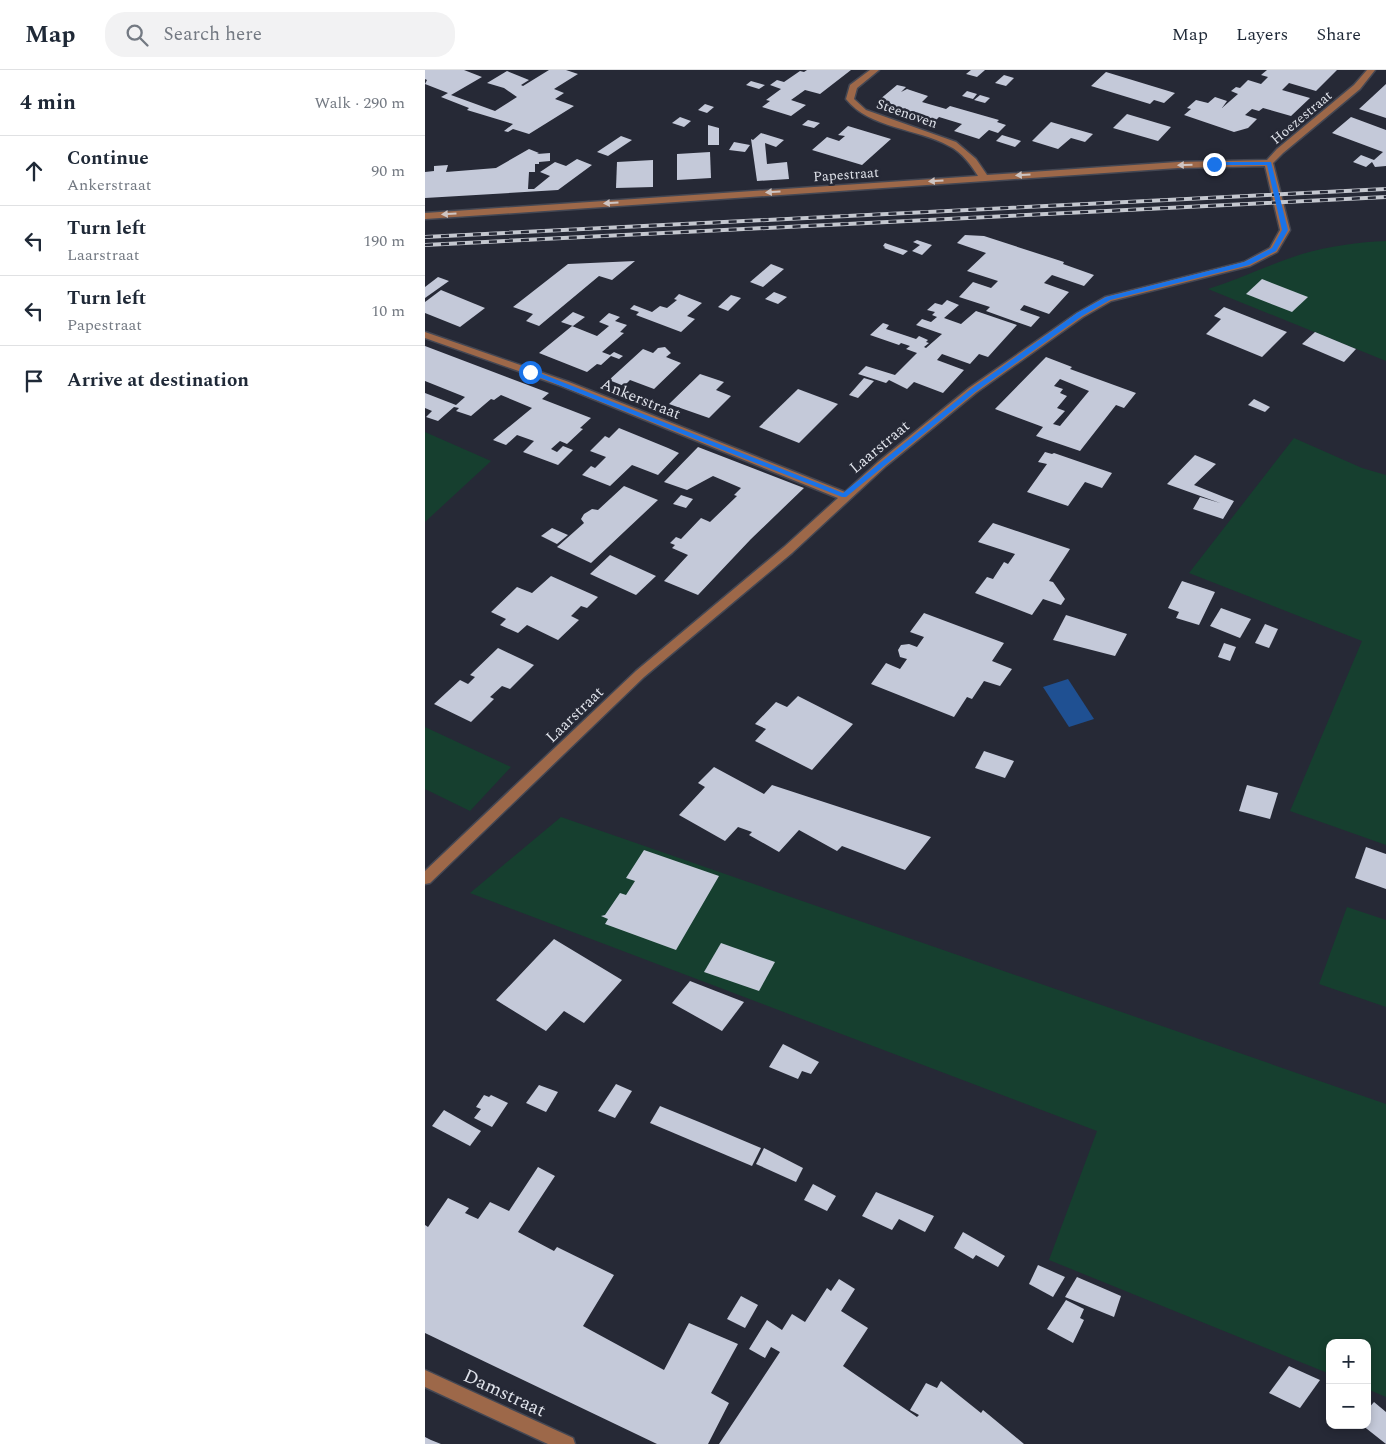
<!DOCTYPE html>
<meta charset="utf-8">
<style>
body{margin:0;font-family:Spectral,serif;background:#f2f2f3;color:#1f2937}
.controls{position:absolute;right:15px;bottom:15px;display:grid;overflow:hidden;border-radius:10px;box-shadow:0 2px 8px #0003}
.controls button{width:45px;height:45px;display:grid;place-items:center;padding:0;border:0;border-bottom:1px solid #e0e1e3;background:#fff;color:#1f2937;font:25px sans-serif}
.stop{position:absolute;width:15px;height:15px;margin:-11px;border:4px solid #1a73e8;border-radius:50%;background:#fff}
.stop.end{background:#1a73e8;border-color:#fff;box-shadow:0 1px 5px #0008}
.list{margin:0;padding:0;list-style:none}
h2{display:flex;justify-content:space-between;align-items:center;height:65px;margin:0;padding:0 20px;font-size:21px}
h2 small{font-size:16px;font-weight:400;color:#747a83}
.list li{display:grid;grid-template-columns:32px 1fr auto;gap:15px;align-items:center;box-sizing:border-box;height:70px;padding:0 20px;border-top:1px solid #e0e1e3}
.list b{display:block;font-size:19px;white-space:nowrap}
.list p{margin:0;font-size:16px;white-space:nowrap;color:#747a83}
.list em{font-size:16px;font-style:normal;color:#747a83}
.icon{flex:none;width:28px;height:28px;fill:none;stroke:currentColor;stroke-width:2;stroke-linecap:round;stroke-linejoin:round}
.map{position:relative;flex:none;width:961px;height:1374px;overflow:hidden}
header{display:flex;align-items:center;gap:30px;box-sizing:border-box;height:70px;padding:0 25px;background:#fff;border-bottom:1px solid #e0e1e3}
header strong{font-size:24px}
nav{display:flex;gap:28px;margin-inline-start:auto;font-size:18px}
.search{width:350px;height:45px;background:#f2f2f3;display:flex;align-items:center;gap:12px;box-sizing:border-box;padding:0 18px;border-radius:20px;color:#747a83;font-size:19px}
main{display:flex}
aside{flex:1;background:#fff}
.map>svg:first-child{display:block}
.green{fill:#163f2f}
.water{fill:#1f5092}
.building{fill:#c4c9d9;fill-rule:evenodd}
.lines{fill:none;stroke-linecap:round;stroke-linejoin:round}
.minor-casing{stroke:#444753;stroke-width:3}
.minor{fill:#9d6849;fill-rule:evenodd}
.rail-casing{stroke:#c4c7cf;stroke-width:4}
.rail{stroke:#262936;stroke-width:2.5;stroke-dasharray:8;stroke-linecap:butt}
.oneway{fill:#cec4c2}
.route{fill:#1a73e8}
.labels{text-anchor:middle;stroke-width:5;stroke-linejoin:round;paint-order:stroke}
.far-street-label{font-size:14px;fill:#dfe2ea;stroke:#262936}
.street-label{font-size:16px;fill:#dfe2ea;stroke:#262936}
.near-street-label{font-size:19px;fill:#dfe2ea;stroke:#262936}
</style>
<header>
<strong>Map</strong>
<div class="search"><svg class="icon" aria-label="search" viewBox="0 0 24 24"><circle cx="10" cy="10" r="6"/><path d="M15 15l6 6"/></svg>Search here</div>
<nav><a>Map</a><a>Layers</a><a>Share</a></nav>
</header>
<main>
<aside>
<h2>4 min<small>Walk · 290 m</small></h2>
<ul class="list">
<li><svg class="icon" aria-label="ahead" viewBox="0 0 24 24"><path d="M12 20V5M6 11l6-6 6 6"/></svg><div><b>Continue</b><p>Ankerstraat</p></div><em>90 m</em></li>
<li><svg class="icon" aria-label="left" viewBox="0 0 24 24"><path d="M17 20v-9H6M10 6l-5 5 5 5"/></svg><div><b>Turn left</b><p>Laarstraat</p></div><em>190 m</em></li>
<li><svg class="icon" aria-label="left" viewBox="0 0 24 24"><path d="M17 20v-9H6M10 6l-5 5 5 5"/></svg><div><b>Turn left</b><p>Papestraat</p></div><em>10 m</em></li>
<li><svg class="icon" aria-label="arrive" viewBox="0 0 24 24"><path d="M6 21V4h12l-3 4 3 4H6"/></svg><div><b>Arrive at destination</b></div></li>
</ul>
</aside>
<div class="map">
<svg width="961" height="1374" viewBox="0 0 961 1374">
<rect width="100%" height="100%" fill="#262936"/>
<g class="green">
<path d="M 961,171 L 961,291 L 783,219 C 815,209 845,194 877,184 C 904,176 934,172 961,171 Z"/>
<polygon points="0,362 66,391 0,452"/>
<polygon points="869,368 937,398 961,405 961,775 865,741 937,571 764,503"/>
<polygon points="0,657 86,697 45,741 0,719"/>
<polygon points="136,747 961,1034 961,1327 942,1319 942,1273 905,1273 905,1304 624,1190 672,1061 45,823"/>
<polygon points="922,837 961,850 961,937 894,914"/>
</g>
<polygon class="water" points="643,609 669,649 644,657 618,617"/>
<g class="building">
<polygon points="0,0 39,0 57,7 26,25 70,41 92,27 79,18 62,13 82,1 104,10 96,15 98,16 124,0 141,0 153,4 129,19 139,23 130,29 149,36 104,64 88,59 83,62 79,61 88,54 42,40 44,38 16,27 23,23 0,14 2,10 0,9"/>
<polygon points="382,0 426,0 395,24 380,20 366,30 381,35 366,46 337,37 345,31 341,30 356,19 345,15 352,10 359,12 375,1 379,2"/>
<polygon points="546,0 560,0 552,7 541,4"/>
<polygon points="842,0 912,0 891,21 864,13 857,20 885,28 866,46 838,38 834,41 827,39 820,45 832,49 823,58 809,62 759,45 766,39 762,38 771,30 783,33 790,27 802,31 797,38 813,24 806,21 811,17 815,18 823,10 836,14 843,7 836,5"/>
<polygon points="681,2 750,23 739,33 729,30 725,34 666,16"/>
<polygon points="579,5 589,8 581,16 570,13"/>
<polygon points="326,11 340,15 334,19 321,15"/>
<polygon points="961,14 961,48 934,39 947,27"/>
<polygon points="472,15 481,17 476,22 482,19 503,26 497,32 521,39 525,36 574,50 572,52 581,55 573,63 564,60 554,69 529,61 537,54 514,47 507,54 497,53 456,40 464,33 454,30"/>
<polygon points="542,21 552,24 548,29 537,26"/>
<polygon points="555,25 565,28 560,33 549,30"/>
<polygon points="280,34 289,37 282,43 273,40"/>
<polygon points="702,44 746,57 733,71 688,58"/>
<polygon points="255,47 266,51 259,57 247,53"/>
<polygon points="926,47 961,60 961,96 950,97 947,92 941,97 928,92 936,85 949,90 958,82 907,63"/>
<polygon points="383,50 395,53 389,58 377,55"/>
<polygon points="626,52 668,64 660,72 646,68 633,79 607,71"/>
<polygon points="283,55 294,58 294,75 283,75"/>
<polygon points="423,56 466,69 437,95 387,80 402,67 414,71 420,66 413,65"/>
<polygon points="336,63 359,70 351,77 340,73 342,94 362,92 364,109 332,111 326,69 328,70"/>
<polygon points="577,65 590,69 596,71 590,77 571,71"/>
<polygon points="196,66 207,70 183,86 172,82"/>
<polygon points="309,72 325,75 320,82 304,80"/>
<polygon points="104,79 114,83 112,84 125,83 125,91 114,92 114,94 110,94 110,102 104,102 103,119 109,119 125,106 115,102 130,92 141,96 152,89 167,95 133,120 0,128 0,102 9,101 9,96 23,95 21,102 71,98"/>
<polygon points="285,82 286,108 252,110 252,84"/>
<polygon points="228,90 228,117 191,118 192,92"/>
<polygon points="540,165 559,166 639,192 638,194 669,205 659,216 627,205 619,213 644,222 624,244 599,235 595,240 615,247 606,257 561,241 565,237 534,227 548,212 566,218 573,211 542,201 561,183 532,173"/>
<polygon points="492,170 507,175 497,185 487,181 495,175 488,172"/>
<polygon points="460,173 483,181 478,185 459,178 460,177 458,176"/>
<polygon points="210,191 187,210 174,206 114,256 101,251 108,244 88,237 143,194"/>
<polygon points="346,194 359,199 338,217 325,212"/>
<polygon points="13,207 24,211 0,228 0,217"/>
<polygon points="837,209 883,227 867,242 821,224"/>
<polygon points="16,220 60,238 35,257 0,243 0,232"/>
<polygon points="349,222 362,227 353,234 340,229"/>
<polygon points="254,224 277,233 262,246 270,249 256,262 211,245 214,242 205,239 209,235 227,242 235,236 242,238 252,230 249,229"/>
<polygon points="306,225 316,228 303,241 293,237"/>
<polygon points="522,230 534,235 519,248 536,254 551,241 592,255 563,287 554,284 545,294 517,284 512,290 539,300 518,323 489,312 482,319 464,310 461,313 433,304 441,296 470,305 492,283 481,279 485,276 476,273 474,275 445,265 458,253 464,255 461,259 491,269 494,266 503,270 501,272 504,273 499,277 501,278 517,264 491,255 497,249 506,252 512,247 507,245 510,242 502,240 510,233 517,235"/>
<polygon points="799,237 862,262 837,287 781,264 796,249 789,246"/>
<polygon points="148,242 160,247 148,256 136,252"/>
<polygon points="184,243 195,247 190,251 202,255 195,262 199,263 177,282 185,285 189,282 198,286 194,289 186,286 176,295 172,294 162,302 114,283 147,256 172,266 184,256 174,252"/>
<polygon points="890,262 931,279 919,292 877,274"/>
<polygon points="0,276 124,323 117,329 166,348 155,358 158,359 142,374 135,371 126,379 132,382 138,376 148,380 133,395 98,382 109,371 92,365 81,375 68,370 107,338 76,325 69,330 66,329 46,346 31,341 34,338 29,337 13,351 1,347 7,341 0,338 0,323 31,335 40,327 0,311"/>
<polygon points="240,277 246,283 241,287 256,293 229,319 205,310 199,316 184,310 218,279 228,283 233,278"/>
<path d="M 621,287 L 647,297 L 645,299 L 711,323 L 699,338 L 691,335 L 655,381 L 611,366 L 618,357 L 570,339 ZM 635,309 L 664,321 L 635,356 L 628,354 L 640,341 L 632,338 L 642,326 L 635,323 L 638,319 L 629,316 Z"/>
<polygon points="275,304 299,312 291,320 306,326 284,348 244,334"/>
<polygon points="439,308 449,311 433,328 424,325"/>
<polygon points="373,319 413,334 374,373 334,357"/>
<polygon points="829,329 845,337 840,342 823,335"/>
<polygon points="194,358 243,378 254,383 233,405 207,395 185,416 157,405 166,396 170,398 181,387 165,381 180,366 184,368"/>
<polygon points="273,377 379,418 326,469 273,525 239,511 263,485 247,478 250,475 245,473 251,467 256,469 276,448 285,452 312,426 309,425 316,418 288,406 262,420 239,412"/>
<polygon points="620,382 627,384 629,383 687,403 677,418 660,412 643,436 602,422 622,394 613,392"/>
<polygon points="770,385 791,394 769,415 809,431 798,449 768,439 775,427 795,433 742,414"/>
<polygon points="199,416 233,430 166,493 132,477 159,453 156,449 159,444 167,439 173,440"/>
<polygon points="256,425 268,429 261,438 248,434"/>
<polygon points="568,453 645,479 624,511 628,512 640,529 636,535 618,529 607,545 550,523 562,507 568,509 579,492 583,494 590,484 553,472"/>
<polygon points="127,458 143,465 132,474 116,466"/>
<polygon points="185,485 231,506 211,525 165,504"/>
<polygon points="126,506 173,527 162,538 156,536 146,546 154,550 133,570 102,555 93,563 75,555 81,549 66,542 92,517 107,523"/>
<polygon points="757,511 790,522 774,555 751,548 754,542 743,538"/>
<polygon points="796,538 826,549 815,568 785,556"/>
<polygon points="499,543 579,573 567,591 587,599 575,616 559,611 547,629 542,627 529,647 446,614 461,593 475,599 482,589 475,587 473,580 476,575 484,574 492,577 499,567 485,562"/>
<polygon points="641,545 702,564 690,586 628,570"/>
<polygon points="840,554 853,559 844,578 830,573"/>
<polygon points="799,573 811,577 805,591 793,587"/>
<polygon points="73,578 109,595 85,619 77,616 65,627 69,629 46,652 9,634 35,610 43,614 50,607 45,605"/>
<polygon points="373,626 428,654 387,700 330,671 341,659 330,654 351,632 362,637"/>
<polygon points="559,681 589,691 580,708 550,698"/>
<polygon points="289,697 339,724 347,715 506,767 480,800 417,776 412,781 374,760 354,782 324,765 327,762 313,757 300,771 254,745 280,717 273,713"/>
<polygon points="822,715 853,723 845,749 814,741"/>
<polygon points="941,777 961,784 961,819 930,808"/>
<polygon points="219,780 294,806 251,880 180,854 183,849 176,846 180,845 195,823 201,825 210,811 201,808"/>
<polygon points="129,869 197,910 159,953 139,941 121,961 71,930"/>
<polygon points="296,873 350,892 334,921 279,902"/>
<polygon points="265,911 319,932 297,961 247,933"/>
<polygon points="358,974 394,992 386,1004 377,1001 373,1009 344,997"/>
<polygon points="191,1014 207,1021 190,1048 173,1041"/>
<polygon points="114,1015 133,1022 121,1042 101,1033"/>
<polygon points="59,1025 64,1027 66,1025 83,1033 67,1057 49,1048 56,1039 51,1037"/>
<polygon points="235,1036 279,1054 336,1078 327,1096 225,1053"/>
<polygon points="19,1040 56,1061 45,1076 7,1056"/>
<polygon points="339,1078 378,1098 371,1112 331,1094"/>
<polygon points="113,1097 130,1106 93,1162 129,1181 132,1177 189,1205 158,1256 239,1300 264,1253 313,1274 286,1323 304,1333 283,1374 232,1374 0,1263 0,1155 3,1157 23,1128 44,1138 40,1143 53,1149 65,1132 84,1141"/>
<polygon points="388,1114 411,1126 402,1141 379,1130"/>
<polygon points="451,1122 509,1146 500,1162 474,1149 467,1160 437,1146"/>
<polygon points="538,1162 580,1186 573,1197 551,1185 548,1189 529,1178"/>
<polygon points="613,1195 640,1207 628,1227 604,1214"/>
<polygon points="652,1207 696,1226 689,1247 640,1227"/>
<polygon points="414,1209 430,1219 416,1241 443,1258 418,1296 492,1347 494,1345 485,1340 501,1313 512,1318 516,1311 556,1343 558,1340 599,1374 294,1374 355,1282 346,1277 340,1288 324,1279 342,1250 357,1260 367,1244 380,1252 402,1218 406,1221"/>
<polygon points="316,1226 333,1235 320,1258 302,1249"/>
<polygon points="641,1230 659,1239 655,1248 659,1250 648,1273 622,1259"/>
<polygon points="864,1296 895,1310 875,1338 844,1323"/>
<polygon points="949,1332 961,1342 961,1374 937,1355 942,1355 942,1340"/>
<polygon points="0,1367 6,1370 16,1374 0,1374"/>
</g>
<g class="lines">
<g class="minor-casing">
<g id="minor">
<path d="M 445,0 L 454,0 L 432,18 L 429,29 L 441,40 L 531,72 L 551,89 L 562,105 L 753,92 L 842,90 L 852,79 L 929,15 L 942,0 L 950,0 L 935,19 L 858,83 L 848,93 L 865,160 L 852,182 L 825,196 L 686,231 L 658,247 L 552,322 L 461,396 L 367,483 L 219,607 L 5,813 L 0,814 L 0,801 L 211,601 L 359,477 L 413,428 L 136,316 L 0,268 L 0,262 L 144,312 L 420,422 L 453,392 L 544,318 L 652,243 L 680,227 L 819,192 L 845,178 L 855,160 L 840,96 L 753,98 L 0,149 L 0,143 L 553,106 C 546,95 537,82 524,76 C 492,58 445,59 421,29 L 425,15 Z"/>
<polygon points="0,1300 148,1368 150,1374 123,1374 0,1317"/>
</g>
</g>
<use href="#minor" class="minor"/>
<g class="rail-casing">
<g id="rail">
<polyline points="0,167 961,119"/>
<polyline points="0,175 961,127"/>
</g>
</g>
<use href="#rail" class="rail"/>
</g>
<defs><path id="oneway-solid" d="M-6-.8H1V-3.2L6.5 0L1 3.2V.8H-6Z" transform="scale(1.25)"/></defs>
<g class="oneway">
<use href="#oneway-solid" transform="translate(760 95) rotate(179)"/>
<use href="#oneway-solid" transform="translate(598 105) rotate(176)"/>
<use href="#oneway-solid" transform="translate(511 111) rotate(176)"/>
<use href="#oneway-solid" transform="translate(348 122) rotate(176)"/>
<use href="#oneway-solid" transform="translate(186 133) rotate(176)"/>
<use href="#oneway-solid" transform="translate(24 144) rotate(176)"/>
</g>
<polygon class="route" points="789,92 846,92 863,160 851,181 824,195 685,230 657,246 550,322 421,427 417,427 101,302 107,300 418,423 546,319 652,243 681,227 819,192 847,178 857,160 842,95 787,95"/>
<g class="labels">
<g class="far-street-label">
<text transform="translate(482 43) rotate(19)" y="5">Steenoven</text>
<text transform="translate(876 47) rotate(-40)" y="5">Hoezestraat</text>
<text transform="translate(421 104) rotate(-4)" y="5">Papestraat</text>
</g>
<g class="street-label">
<text transform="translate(216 328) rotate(22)" y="6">Ankerstraat</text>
<text transform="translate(454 376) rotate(-40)" y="6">Laarstraat</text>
<text transform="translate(149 644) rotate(-44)" y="6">Laarstraat</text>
</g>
<g class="near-street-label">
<text transform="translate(80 1322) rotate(25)" y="7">Damstraat</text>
</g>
</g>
</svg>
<div class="controls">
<button>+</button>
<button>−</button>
</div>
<div class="stop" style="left:105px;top:302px"></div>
<div class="stop end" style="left:789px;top:94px"></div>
</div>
</main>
